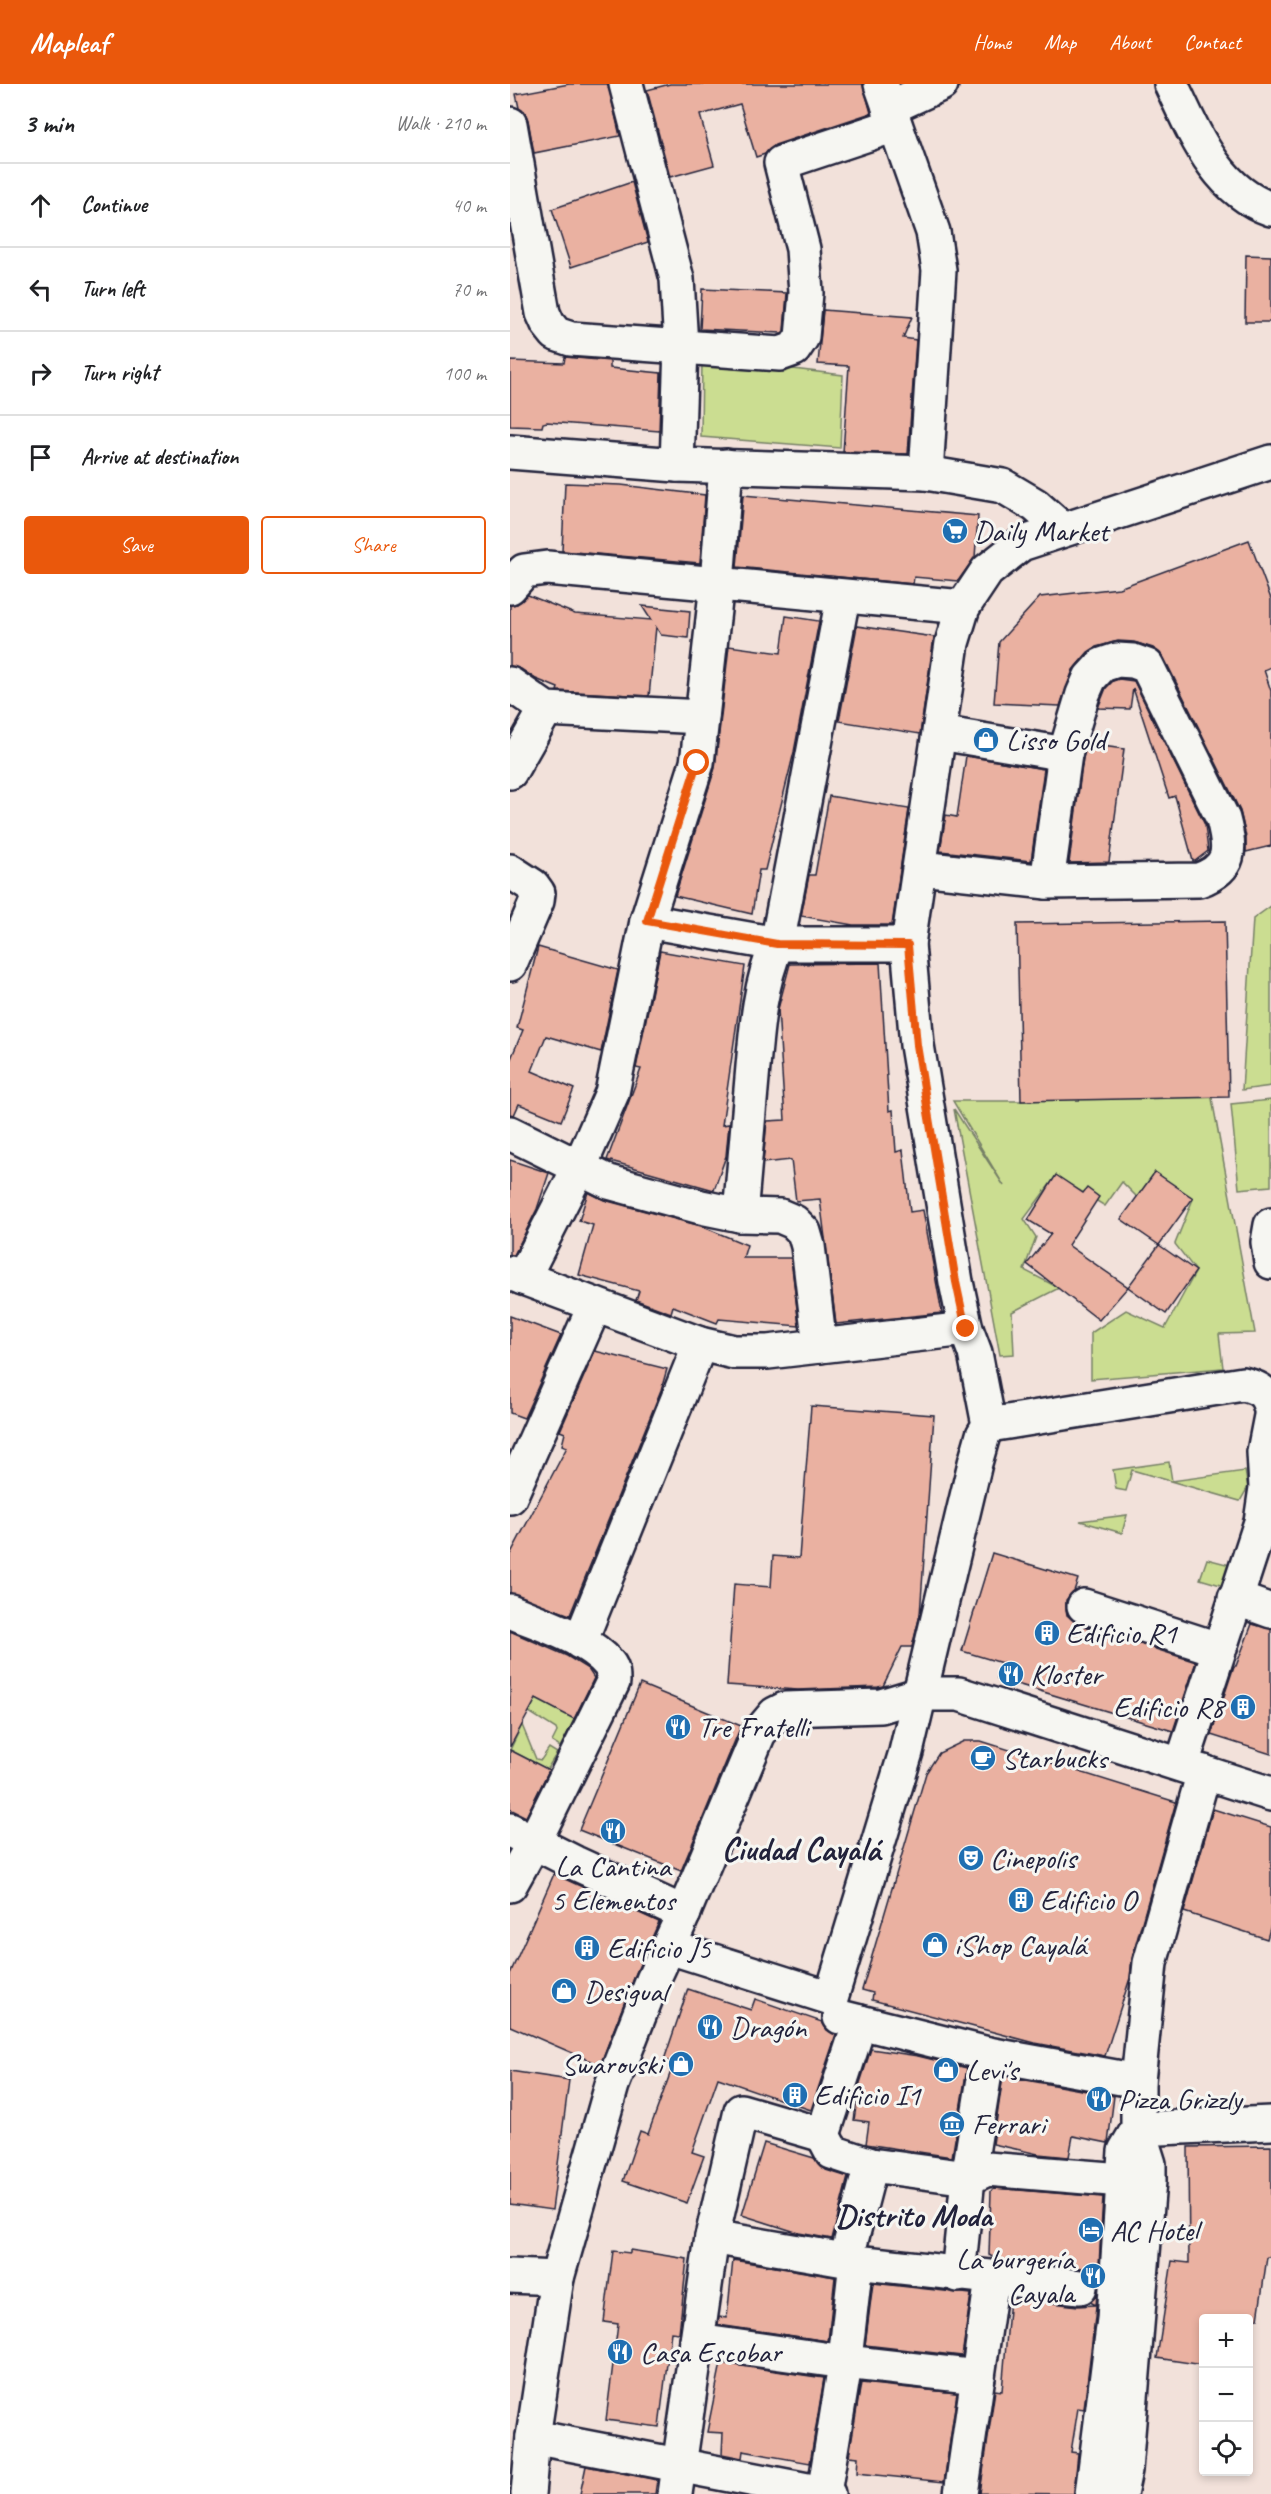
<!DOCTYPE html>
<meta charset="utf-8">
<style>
body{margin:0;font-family:Caveat,sans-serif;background:#f6f6f6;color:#202124}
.controls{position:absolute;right:18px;bottom:18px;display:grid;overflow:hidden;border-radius:6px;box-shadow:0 3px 9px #0003}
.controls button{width:54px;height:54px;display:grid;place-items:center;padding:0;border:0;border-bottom:2px solid #e0e0e0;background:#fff;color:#202124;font:30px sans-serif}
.stop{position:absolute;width:18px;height:18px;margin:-14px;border:4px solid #ea580c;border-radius:50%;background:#fff}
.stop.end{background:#ea580c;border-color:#fff;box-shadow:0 2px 6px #0008}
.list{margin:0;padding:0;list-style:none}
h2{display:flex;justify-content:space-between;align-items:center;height:78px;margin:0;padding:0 24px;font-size:26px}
h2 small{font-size:20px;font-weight:400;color:#757577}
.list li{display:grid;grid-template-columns:39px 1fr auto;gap:18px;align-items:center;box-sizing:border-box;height:84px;padding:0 24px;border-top:2px solid #e0e0e0}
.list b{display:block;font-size:22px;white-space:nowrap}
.list em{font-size:20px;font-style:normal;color:#757577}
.actions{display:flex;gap:12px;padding:18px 24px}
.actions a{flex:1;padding:14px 0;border:2px solid #ea580c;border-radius:6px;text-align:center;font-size:21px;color:#ea580c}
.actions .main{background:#ea580c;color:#fff}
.icon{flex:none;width:33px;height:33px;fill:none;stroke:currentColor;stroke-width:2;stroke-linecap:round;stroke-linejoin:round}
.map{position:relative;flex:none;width:761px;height:2410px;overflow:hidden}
header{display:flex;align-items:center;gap:36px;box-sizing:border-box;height:84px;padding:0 30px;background:#ea580c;color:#fff}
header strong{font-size:28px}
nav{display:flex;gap:33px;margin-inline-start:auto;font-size:21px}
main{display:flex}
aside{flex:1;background:#fff}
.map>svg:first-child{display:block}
.green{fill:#cbdd91;stroke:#768066;stroke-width:1.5}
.building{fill:#eab1a1;stroke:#22223b;stroke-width:1.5}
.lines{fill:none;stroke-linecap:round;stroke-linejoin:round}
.minor-casing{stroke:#22223b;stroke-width:38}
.minor{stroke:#f6f6f2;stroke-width:33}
.route{stroke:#ea580c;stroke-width:8}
.labels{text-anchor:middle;stroke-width:6;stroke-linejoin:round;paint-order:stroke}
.poi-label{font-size:30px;fill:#22223b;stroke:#f6f6f2;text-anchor:start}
.neighbourhood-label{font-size:32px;font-weight:bold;fill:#22223b;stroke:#f6f6f2}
.quarter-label{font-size:33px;font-weight:bold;fill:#22223b;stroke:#f6f6f2}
</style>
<header>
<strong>Mapleaf</strong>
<nav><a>Home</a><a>Map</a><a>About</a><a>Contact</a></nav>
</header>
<main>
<aside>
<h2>3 min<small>Walk · 210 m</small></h2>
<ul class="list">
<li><svg class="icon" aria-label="ahead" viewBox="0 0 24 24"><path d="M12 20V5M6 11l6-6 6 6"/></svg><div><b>Continue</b></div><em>40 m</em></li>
<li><svg class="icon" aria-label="left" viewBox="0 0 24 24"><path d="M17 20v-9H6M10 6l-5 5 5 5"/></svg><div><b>Turn left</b></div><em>70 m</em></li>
<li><svg class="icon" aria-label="right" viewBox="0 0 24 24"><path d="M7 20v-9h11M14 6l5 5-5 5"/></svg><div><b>Turn right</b></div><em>100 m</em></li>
<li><svg class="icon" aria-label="arrive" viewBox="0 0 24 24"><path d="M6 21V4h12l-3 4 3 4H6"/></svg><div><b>Arrive at destination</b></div></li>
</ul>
<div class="actions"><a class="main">Save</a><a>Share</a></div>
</aside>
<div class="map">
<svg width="761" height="2410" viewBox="0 0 761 2410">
<rect width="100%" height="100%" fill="#f2e1da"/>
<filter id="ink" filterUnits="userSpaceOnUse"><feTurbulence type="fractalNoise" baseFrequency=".0167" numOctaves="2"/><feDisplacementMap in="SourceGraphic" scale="12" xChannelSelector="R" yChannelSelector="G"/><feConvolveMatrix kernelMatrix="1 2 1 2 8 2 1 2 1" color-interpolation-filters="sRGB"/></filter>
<g filter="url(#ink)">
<g class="green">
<polygon points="192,274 333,291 330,364 191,353"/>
<polygon points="761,822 761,1002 732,1006 743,835"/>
<polygon points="701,1009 745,1249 709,1250 713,1284 581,1295 581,1249 616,1226 655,1244 686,1187 665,1160 683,1115 645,1088 627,1113 612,1098 595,1122 546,1092 514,1135 526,1153 514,1186 549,1204 502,1228 504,1270 490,1271 444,1025 494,1102 443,1017 511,1017"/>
<polygon points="761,1016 761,1102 729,1105 721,1020"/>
<polygon points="659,1378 662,1397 735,1387 738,1403 730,1417 622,1386 616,1407 606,1405 603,1386"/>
<polygon points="617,1431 612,1449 570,1437"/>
<polygon points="697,1475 720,1481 714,1502 690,1495"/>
<polygon points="26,1615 65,1635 50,1663 42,1658 47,1648 46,1645 19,1628"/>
<polygon points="12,1641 26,1675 31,1676 39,1664 47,1669 37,1685 0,1666"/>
</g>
<g class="building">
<polygon points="59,0 98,0 110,52 24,69 18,36 15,28 9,24 6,10"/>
<polygon points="160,0 353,0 361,29 265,61 255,70 246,73 230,20 190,31 204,81 160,93 137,6"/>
<polygon points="122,98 138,158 61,183 42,125"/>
<polygon points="736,171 761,172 761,238 735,238"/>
<polygon points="192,205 277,209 274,247 272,249 190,245"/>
<polygon points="313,226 402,233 393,254 406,256 398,370 333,368 339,282 308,280"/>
<polygon points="55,273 100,277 100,284 151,289 149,347 37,338 33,339 32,343 0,342 0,277 54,279"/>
<polygon points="55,399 111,401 195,411 190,479 52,467"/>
<polygon points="233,411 468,432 465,473 448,497 404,493 403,500 227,483"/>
<polygon points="739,456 761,515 761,583 754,586 761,607 761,762 736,768 736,753 730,727 654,574 643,564 624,558 608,557 586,563 578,568 563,586 550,622 484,619 489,558 530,513 609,504"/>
<polygon points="18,511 65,530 141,536 132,522 180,527 178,554 151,551 146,543 139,612 47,607 48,604 26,595 11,585 0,582 0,521 7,520"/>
<polygon points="276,532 309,537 284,668 255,786 249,786 242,830 165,812 205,684 219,562 271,569"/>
<polygon points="347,542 424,553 410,650 329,637"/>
<polygon points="609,595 624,597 695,741 698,767 685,777 683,777 665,712 659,714 623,604 620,625 588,624 596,604 603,597"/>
<polygon points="577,660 614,665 599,778 559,779 573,674"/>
<polygon points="456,672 534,685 521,777 430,767 436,731 447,733"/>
<polygon points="319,712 399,725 382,841 343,841 291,832 299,791 305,791"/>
<polygon points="715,837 719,1013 511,1017 507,840"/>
<polygon points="28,863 108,886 91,968 36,952 22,987 64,1005 51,1037 9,1020 4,1031 0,1030 0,977 13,946 7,944"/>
<polygon points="150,867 235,882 212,1041 219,1040 216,1072 204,1106 97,1076 131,985 126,984"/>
<polygon points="370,879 379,1027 383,1026 386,1068 393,1066 400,1128 413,1126 432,1229 326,1240 310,1115 286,1117 281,1076 253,1079 257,1037 275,1036 268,925 280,880"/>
<polygon points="0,1076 39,1089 27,1125 4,1171 0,1171"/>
<polygon points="645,1088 683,1114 649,1161 611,1135"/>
<polygon points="546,1091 573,1109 577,1104 589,1113 558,1161 618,1203 589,1236 517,1180 541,1150 518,1136"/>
<polygon points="78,1108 94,1116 191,1142 237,1161 233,1174 281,1174 289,1242 209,1235 207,1239 163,1222 161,1229 126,1216 129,1207 69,1191 83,1141 69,1137"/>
<polygon points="649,1161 686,1187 656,1230 618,1203"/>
<polygon points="0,1232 51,1251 14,1334 0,1329"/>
<polygon points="85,1267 157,1285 151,1306 60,1531 0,1509 0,1471 57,1363 52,1361 55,1349 50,1347"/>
<polygon points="301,1322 424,1331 410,1531 402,1563 392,1563 373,1602 368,1603 288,1606 217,1601 224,1500 261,1503 263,1472 289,1474"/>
<polygon points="482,1469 568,1495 564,1507 556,1516 556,1525 557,1531 568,1540 686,1578 663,1647 487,1594 492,1579 452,1567"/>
<polygon points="742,1540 761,1545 761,1670 701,1651 724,1582 726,1582"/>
<polygon points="0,1547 57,1572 78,1585 84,1594 64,1635 26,1615 0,1663"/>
<polygon points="130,1600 231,1642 171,1787 69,1746"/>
<polygon points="454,1657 471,1657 666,1718 622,1874 620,1894 595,1972 525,1959 362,1916 363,1909 352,1906 416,1689 429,1669"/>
<polygon points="0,1666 39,1686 16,1733 0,1725"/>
<polygon points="703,1725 761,1743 761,1841 757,1855 674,1828"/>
<polygon points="44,1790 149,1838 126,1889 90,1981 0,1942 0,1890"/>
<polygon points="178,1905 241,1926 245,1915 312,1938 317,1946 326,1951 301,2026 208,1994 182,2068 194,2072 177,2119 113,2097 130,2047 138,2050 164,1979 154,1976"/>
<polygon points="361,1965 408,1972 457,1984 442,2073 356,2060 359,2038 344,2036 349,2002"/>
<polygon points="0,1987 59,1996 42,2126 0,2120"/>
<polygon points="493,1992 604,2012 598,2059 563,2052 559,2073 528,2070 483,2060"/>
<polygon points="254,2059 304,2074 316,2086 338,2093 322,2155 289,2149 232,2131"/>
<polygon points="761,2062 761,2173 757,2173 748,2235 693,2235 693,2281 647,2274 662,2177 679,2179 678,2063"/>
<polygon points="484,2104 593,2113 588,2198 582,2188 572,2184 486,2175 479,2171 481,2107"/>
<polygon points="120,2166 177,2175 169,2249 161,2248 149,2343 96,2336 108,2240 94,2238 103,2167 120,2169"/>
<polygon points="223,2176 325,2193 318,2257 208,2241 209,2233 217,2234"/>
<polygon points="363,2199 461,2210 452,2272 355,2261"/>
<polygon points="587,2210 585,2233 574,2325 568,2324 561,2368 568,2369 564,2410 470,2409 485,2306 492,2307 500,2214 568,2222 586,2221 580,2218"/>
<polygon points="211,2279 314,2294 300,2379 233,2367 232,2374 212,2370 213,2349 197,2348"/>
<polygon points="351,2299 447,2309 434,2398 347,2389 348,2373 339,2372"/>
<polygon points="76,2382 147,2396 145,2410 70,2410"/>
</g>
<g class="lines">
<g class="minor-casing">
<g id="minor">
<polyline points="116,0 167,195 171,262 167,381"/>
<polyline points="371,0 423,148 429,186 416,389"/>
<path d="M 661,0 C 684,48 706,106 761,125"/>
<polyline points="379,24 431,0"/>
<polyline points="0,40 33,229 38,240 46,250 61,255 270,270 284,265 292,253 296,209 293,165 271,79 385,41"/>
<polyline points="0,368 167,381 416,389 493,402 525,421 552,445"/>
<polyline points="0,503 14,487 37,484 453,523"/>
<path d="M 607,576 L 623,577 L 637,582 L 713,735 C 721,766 722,784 689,796 L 537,798 L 555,670 L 573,610 L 580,594 L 592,581 Z"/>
<polyline points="0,600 36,625 192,633"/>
<polyline points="430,649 555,670"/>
<polyline points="0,688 36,625"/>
<polyline points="411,784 537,798"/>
<polyline points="0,787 23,802 28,809 27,817 0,880"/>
<polyline points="137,837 267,860 398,860"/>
<polyline points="0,1049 99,1098 191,1123 230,1131 270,1132 284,1138 294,1148 298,1162 310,1262"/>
<path d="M 230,1131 C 234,1085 238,1040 242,994 C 246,949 249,901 267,860 L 333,513"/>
<polyline points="761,1141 758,1158 761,1178"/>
<polyline points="0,1189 190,1260 224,1268 258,1268 456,1245"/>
<polyline points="13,1194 69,1084 102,1009 137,837 187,679 207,499 216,382"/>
<path d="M 479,1341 L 733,1300 C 750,1304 757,1308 761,1326"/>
<polyline points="0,1413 85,1221"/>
<polyline points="725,1514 761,1527"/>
<polyline points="574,1522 708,1565"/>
<path d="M 0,1527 C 30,1540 78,1554 99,1580 C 103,1585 103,1591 103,1598 L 24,1758 L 0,1801"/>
<polyline points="70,1558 190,1260"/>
<polyline points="672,1680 751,1438 756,1404 754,1368 761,1332"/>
<polyline points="0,1746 65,1779 174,1829"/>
<polyline points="159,1863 321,1914 396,1668 465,1379 473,1351 479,1341 465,1269 456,1245 446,1198 407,961 398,860 442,559 453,523 477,487 511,460 761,378"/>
<polyline points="330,1933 478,1970 628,1997"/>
<polyline points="628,2045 761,2039"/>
<polyline points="313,2051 322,2068 361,2081 458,2094 477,2085 612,2096"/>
<polyline points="202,2153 346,2178 570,2203"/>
<polyline points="336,2176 361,2081"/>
<polyline points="448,2191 458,2094 478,1970"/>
<polyline points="0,2192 47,2194"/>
<polyline points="187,2257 335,2278 468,2293"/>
<polyline points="23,2353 318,2410"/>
<polyline points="314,2409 333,2293 346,2178"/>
<polyline points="18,2410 23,2353 47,2194 102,2001 143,1896 169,1840 249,1649 265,1630 275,1625 371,1622 411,1610 449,1610 761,1710"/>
<polyline points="165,2410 202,2153 231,2027 313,2051 350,1938"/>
<polyline points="451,2410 482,2195"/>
<polyline points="582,2410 604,2235 615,2067 628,2045"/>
<polyline points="610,2410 615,2386 639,2097 639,2080 628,2045 628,1997 640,1879 694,1688"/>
</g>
</g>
<use href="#minor" class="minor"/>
</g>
</g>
<g class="lines" filter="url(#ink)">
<polyline class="route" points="187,679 137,837 267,860 398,861 407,961 446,1198 456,1245"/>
</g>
<defs>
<g id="supermarket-disc" transform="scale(1.35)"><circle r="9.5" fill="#1f6fb2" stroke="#f6f6f2"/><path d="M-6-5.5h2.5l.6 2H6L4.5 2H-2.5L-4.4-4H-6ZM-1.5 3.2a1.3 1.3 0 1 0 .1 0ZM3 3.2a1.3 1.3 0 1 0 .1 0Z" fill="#fff"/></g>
<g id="shop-disc" transform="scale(1.35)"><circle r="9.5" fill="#1f6fb2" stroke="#f6f6f2"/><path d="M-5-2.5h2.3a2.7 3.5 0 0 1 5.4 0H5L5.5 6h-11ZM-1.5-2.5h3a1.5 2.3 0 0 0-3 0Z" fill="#fff"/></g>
<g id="building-disc" transform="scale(1.35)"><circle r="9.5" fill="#1f6fb2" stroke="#f6f6f2"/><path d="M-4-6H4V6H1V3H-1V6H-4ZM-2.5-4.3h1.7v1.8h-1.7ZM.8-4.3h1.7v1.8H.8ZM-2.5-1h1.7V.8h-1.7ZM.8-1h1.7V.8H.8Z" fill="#fff"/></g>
<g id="restaurant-disc" transform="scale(1.35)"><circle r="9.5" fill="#1f6fb2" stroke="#f6f6f2"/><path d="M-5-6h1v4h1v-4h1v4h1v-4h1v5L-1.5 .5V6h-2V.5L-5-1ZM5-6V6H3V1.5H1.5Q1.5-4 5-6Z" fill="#fff"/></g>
<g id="cafe-disc" transform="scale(1.35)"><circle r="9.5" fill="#1f6fb2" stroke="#f6f6f2"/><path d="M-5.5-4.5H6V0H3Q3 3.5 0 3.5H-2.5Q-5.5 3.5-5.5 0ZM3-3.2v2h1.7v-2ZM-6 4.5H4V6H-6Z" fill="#fff"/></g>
<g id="theatre-disc" transform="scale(1.35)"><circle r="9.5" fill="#1f6fb2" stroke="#f6f6f2"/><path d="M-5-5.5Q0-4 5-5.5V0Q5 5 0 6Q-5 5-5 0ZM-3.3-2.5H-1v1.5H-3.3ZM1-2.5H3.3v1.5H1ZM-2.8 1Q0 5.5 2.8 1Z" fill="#fff"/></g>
<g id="museum-disc" transform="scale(1.35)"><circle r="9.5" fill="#1f6fb2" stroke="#f6f6f2"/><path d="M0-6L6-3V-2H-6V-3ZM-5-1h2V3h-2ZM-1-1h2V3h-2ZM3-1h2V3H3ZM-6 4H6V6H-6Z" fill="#fff"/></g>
<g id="hotel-disc" transform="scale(1.35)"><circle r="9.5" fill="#1f6fb2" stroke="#f6f6f2"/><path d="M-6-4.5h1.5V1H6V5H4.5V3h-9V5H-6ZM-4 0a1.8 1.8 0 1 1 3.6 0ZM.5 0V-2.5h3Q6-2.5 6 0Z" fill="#fff"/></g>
</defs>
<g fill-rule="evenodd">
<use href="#supermarket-disc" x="445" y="447"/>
<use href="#shop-disc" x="476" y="656"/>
<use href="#building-disc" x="537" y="1549"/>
<use href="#restaurant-disc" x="501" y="1590"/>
<use href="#building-disc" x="733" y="1623"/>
<use href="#restaurant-disc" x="168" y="1643"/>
<use href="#cafe-disc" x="473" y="1674"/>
<use href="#restaurant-disc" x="103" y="1747"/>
<use href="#theatre-disc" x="461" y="1774"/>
<use href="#building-disc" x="511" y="1816"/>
<use href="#shop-disc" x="425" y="1861"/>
<use href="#building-disc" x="77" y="1864"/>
<use href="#shop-disc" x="54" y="1907"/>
<use href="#restaurant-disc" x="200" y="1943"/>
<use href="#shop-disc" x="171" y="1980"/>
<use href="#shop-disc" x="436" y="1986"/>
<use href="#building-disc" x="285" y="2011"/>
<use href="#restaurant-disc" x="589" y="2015"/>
<use href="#museum-disc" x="442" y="2040"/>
<use href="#hotel-disc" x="581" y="2146"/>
<use href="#restaurant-disc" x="583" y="2192"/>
<use href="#restaurant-disc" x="110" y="2268"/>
</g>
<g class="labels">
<g class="poi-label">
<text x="464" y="457">Daily Market</text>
<text x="496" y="666">Lisso Gold</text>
<text x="556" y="1559">Edificio R1</text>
<text x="520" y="1600">Kloster</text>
<text x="714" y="1633" text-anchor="end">Edificio R8</text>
<text x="188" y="1653">Tre Fratelli</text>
<text x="492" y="1684">Starbucks</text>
<text x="480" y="1784">Cinepolis</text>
<text x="103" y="1792" text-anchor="middle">La Cantina<tspan x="103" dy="34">5 Elementos</tspan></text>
<text x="530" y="1826">Edificio O</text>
<text x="444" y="1871">iShop Cayalá</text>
<text x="97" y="1874">Edificio J5</text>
<text x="74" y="1917">Desigual</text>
<text x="220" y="1953">Dragón</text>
<text x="152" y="1990" text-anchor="end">Swarovski</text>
<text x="456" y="1996">Levi's</text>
<text x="304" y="2021">Edificio I1</text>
<text x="608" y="2025">Pizza Grizzly</text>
<text x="462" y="2050">Ferrari</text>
<text x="600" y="2156">AC Hotel</text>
<text x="564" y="2185" text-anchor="end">La burgería<tspan x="564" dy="34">Cayala</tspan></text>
<text x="130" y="2278">Casa Escobar</text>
</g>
<g class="neighbourhood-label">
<text x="404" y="2142">Distrito Moda</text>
</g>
<g class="quarter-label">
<text x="291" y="1776">Ciudad Cayalá</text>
</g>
</g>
</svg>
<div class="controls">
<button>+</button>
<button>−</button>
<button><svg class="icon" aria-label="locate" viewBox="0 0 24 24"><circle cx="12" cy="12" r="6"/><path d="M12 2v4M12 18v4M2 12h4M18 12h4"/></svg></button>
</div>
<div class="stop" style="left:187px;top:679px"></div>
<div class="stop end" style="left:456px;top:1245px"></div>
</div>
</main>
